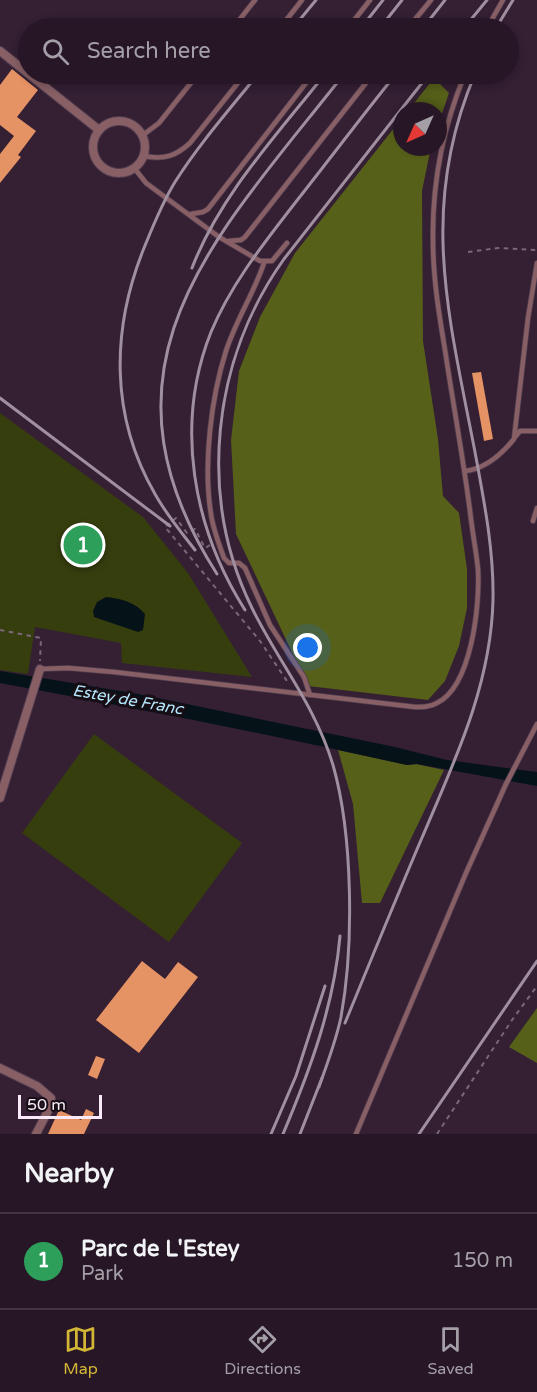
<!DOCTYPE html>
<style>
body{margin:0;font-family:"Varela Round",sans-serif;background:#332432;color:#f1f3f6}
.compass{position:absolute;left:393px;top:102px;width:54px;height:54px;border-radius:50%;background:#271726;box-shadow:0 3px 9px #0003;rotate:225deg}
.scale{position:absolute;left:18px;bottom:15px;width:84px;box-sizing:border-box;padding-left:6px;border:3px solid #f8eaf6;border-top:0;font-size:16px;line-height:21px;white-space:nowrap;color:#f8eaf6;-webkit-text-stroke:4px #160d15;paint-order:stroke}
.you{position:absolute;left:308px;top:648px;width:21px;height:21px;margin:-15px;border:4px solid #fff;border-radius:50%;background:#1a73e8;box-shadow:0 0 0 9px #1a73e833}
.badge{display:grid;place-items:center;width:39px;height:39px;border-radius:50%;background:#d3b635;color:#fff;font-size:20px;font-weight:700}
.pin{position:absolute;translate:-50% -50%;border:3px solid #fff;box-shadow:0 2px 6px #0006}
.list{margin:0;padding:0;list-style:none}
h2{display:flex;justify-content:space-between;align-items:center;height:78px;margin:0;padding:0 24px;font-size:26px}
h2 small{font-size:20px;font-weight:400;color:#a49fa7}
.list li{display:grid;grid-template-columns:39px 1fr auto;gap:18px;align-items:center;box-sizing:border-box;height:96px;padding:0 24px;border-top:2px solid #433643}
.list b{display:block;font-size:22px;white-space:nowrap}
.list p{margin:0;font-size:20px;white-space:nowrap;color:#a49fa7}
.list em{font-size:20px;font-style:normal;color:#a49fa7}
.icon{flex:none;width:33px;height:33px;fill:none;stroke:currentColor;stroke-width:2;stroke-linecap:round;stroke-linejoin:round}
.map{position:relative;flex:none;width:537px;height:1134px;overflow:hidden}
.search{position:absolute;background:#271726;box-shadow:0 3px 9px #0003;left:18px;right:18px;top:18px;height:66px;display:flex;align-items:center;gap:15px;box-sizing:border-box;padding:0 21px;border-radius:33px;color:#a49fa7;font-size:22px}
.sheet{height:174px;background:#271726}
nav{display:flex;justify-content:space-around;align-items:center;box-sizing:border-box;height:84px;border-top:2px solid #433643;background:#271726;font-size:16px;color:#a49fa7}
nav a{display:grid;justify-items:center;gap:3px}
nav .on{color:#d3b635}
.map>svg:first-child{display:block}
.green{fill:#373e0e}
.forest{fill:#566019}
.water{fill:#051319}
.building{fill:#e59264}
.lines{fill:none;stroke-linecap:round;stroke-linejoin:round}
.service-casing{stroke:#4f3b4e;stroke-width:6}
.minor-casing{stroke:#4f3b4e;stroke-width:10}
.path{stroke:#7a6879;stroke-width:2;stroke-dasharray:4.5 4.5;stroke-linecap:butt}
.service{stroke:#875f65;stroke-width:4.5}
.minor{stroke:#875f65;stroke-width:8}
.rail{stroke:#a08f9f;stroke-width:3}
.labels{text-anchor:middle;stroke-width:6;stroke-linejoin:round;paint-order:stroke}
.water-label{font-size:16px;font-style:italic;fill:#b5e8fd;stroke:#160d15}
</style>
<div class="map">
<svg width="537" height="1134" viewBox="0 0 537 1134">
<rect width="100%" height="100%" fill="#341f33"/>
<g class="green">
<polygon points="0,413 143,517 188,573 252,677 122,663 121,643 35,627 28,674 0,670"/>
<polygon points="94,734 242,843 169,942 22,833"/>
</g>
<g class="forest">
<polygon points="430,83 440,84 449,93 438,125 438,111 408,111"/>
<polygon points="402,118 402,147 431,147 422,191 423,341 438,439 443,496 459,513 467,569 467,608 459,646 445,681 428,700 308,686 236,534 231,440 239,371 260,317 295,253"/>
<polygon points="338,750 407,765 416,764 444,770 380,903 362,903 353,804"/>
<polygon points="537,1008 537,1063 509,1047"/>
</g>
<g class="water">
<path d="M 106,597 C 122,599 135,602 145,614 L 143,630 L 138,632 L 94,617 L 93,611 L 97,602 Z"/>
<path d="M 0,671 L 138,694 L 395,747 L 447,760 L 537,772 L 537,786 L 417,764 L 407,765 C 272,735 136,708 0,683 Z"/>
</g>
<g class="building">
<polygon points="12,69 38,90 17,117 36,131 18,155 21,157 0,183 0,154 14,136 0,125 0,85"/>
<polygon points="481,372 493,439 484,441 472,373"/>
<polygon points="142,961 165,979 178,962 198,977 139,1053 96,1020"/>
<polygon points="96,1056 105,1059 97,1079 88,1075"/>
<polygon points="86,1109 94,1113 84,1134 48,1134 59,1110 81,1120"/>
</g>
<g class="lines">
<g class="service-casing">
<g id="service">
<polyline points="233,28 255,0"/>
<polyline points="280,28 302,0"/>
<polyline points="348,28 370,0"/>
<polyline points="408,28 431,0"/>
<polyline points="487,28 503,0"/>
<polyline points="143,135 159,123 198,74"/>
<path d="M 144,156 C 164,160 176,156 190,143 L 245,74"/>
<polyline points="135,169 146,183 219,237 260,261 272,261 287,243"/>
<polyline points="191,214 203,212 208,209 313,74"/>
<polyline points="229,241 241,240 245,237 373,74"/>
<path d="M 264,263 C 254,293 236,320 226,351 C 211,398 203,465 211,514 C 213,529 219,544 224,558 L 229,563 L 239,563 L 245,568 L 270,625 L 304,677 L 310,695"/>
<polyline points="515,437 520,431 537,431"/>
<path d="M 465,471 C 485,469 501,455 514,439 L 528,318 L 537,263"/>
<polyline points="533,521 537,508"/>
<path d="M 40,669 L 68,668 L 114,672 L 415,707 C 423,707 430,707 437,703 C 472,686 480,604 478,569 C 476,550 472,530 470,511 C 463,457 453,403 445,350 C 439,314 433,278 433,241 C 432,184 443,127 465,74"/>
<polyline points="356,1134 466,873 506,784 537,724"/>
</g>
</g>
<g class="minor-casing">
<g id="minor">
<polyline points="0,51 99,130"/>
<circle cx="119" cy="147" r="26"/>
<polyline points="0,798 40,669"/>
<polyline points="0,1068 37,1086 51,1098 50,1107 36,1134"/>
</g>
</g>
<g class="path">
<polyline points="468,252 498,248 537,250"/>
<polyline points="210,545 205,548 195,529 187,533 176,518 165,527 260,641 289,684"/>
<polyline points="0,630 41,638 40,661"/>
<polyline points="437,1134 512,1020 537,986"/>
</g>
<use href="#service" class="service"/>
<use href="#minor" class="minor"/>
<g class="rail">
<polyline points="293,28 316,0"/>
<polyline points="361,28 383,0"/>
<polyline points="380,28 402,0"/>
<polyline points="423,28 445,0"/>
<polyline points="464,28 487,0"/>
<polyline points="496,28 513,0"/>
<path d="M 192,268 C 220,195 277,135 325,74"/>
<polyline points="0,398 170,526"/>
<path d="M 195,550 C 181,532 166,514 155,494 C 110,416 111,330 144,248 C 153,226 162,203 175,182 C 199,144 230,109 258,74"/>
<path d="M 217,574 C 82,363 217,236 344,74"/>
<path d="M 245,610 C 193,528 174,425 211,332 C 231,284 264,243 295,203 C 329,160 362,116 396,74"/>
<path d="M 345,1023 C 370,962 395,901 421,840 C 454,762 491,686 493,600 C 494,550 484,501 475,452 C 449,317 418,207 475,74"/>
<path d="M 319,1087 C 327,1064 336,1041 341,1017 C 354,946 353,835 333,765 C 315,705 279,663 252,608 C 197,496 212,360 284,259 L 429,74"/>
<polyline points="271,1134 296,1076 325,986"/>
<path d="M 283,1134 C 310,1070 334,1006 340,936"/>
<polyline points="300,1134 322,1078"/>
<polyline points="419,1134 537,961"/>
</g>
</g>
<g class="labels">
<g class="water-label">
<text transform="translate(128 699) rotate(10)" y="6">Estey de Franc</text>
</g>
</g>
</svg>
<svg class="compass" viewBox="-18 -18 36 36"><path d="M0-13l5 13h-10z" fill="#e53935"/><path d="M0 13l5-13h-10z" fill="#a49fa7"/></svg>
<div class="scale">50 m</div>
<div class="you"></div>
<div class="pin badge" style="left:83px;top:545px;background:#2e9e5b">1</div>
<div class="search"><svg class="icon" aria-label="search" viewBox="0 0 24 24"><circle cx="10" cy="10" r="6"/><path d="M15 15l6 6"/></svg>Search here</div>
</div>
<section class="sheet">
<h2>Nearby<small></small></h2>
<ul class="list">
<li><span class="badge" style="background:#2e9e5b">1</span><div><b>Parc de L'Estey</b><p>Park</p></div><em>150 m</em></li>
</ul>
</section>
<nav>
<a class="on"><svg class="icon" aria-label="map" viewBox="0 0 24 24"><path d="M3 6l6-2 6 2 6-2v14l-6 2-6-2-6 2zM9 4v14M15 6v14"/></svg>Map</a>
<a><svg class="icon" aria-label="directions" viewBox="0 0 24 24"><path d="M12 3l9 9-9 9-9-9zM9 14v-3h6M13 9l2 2-2 2"/></svg>Directions</a>
<a><svg class="icon" aria-label="saved" viewBox="0 0 24 24"><path d="M7 4h10v16l-5-4-5 4z"/></svg>Saved</a>
</nav>
